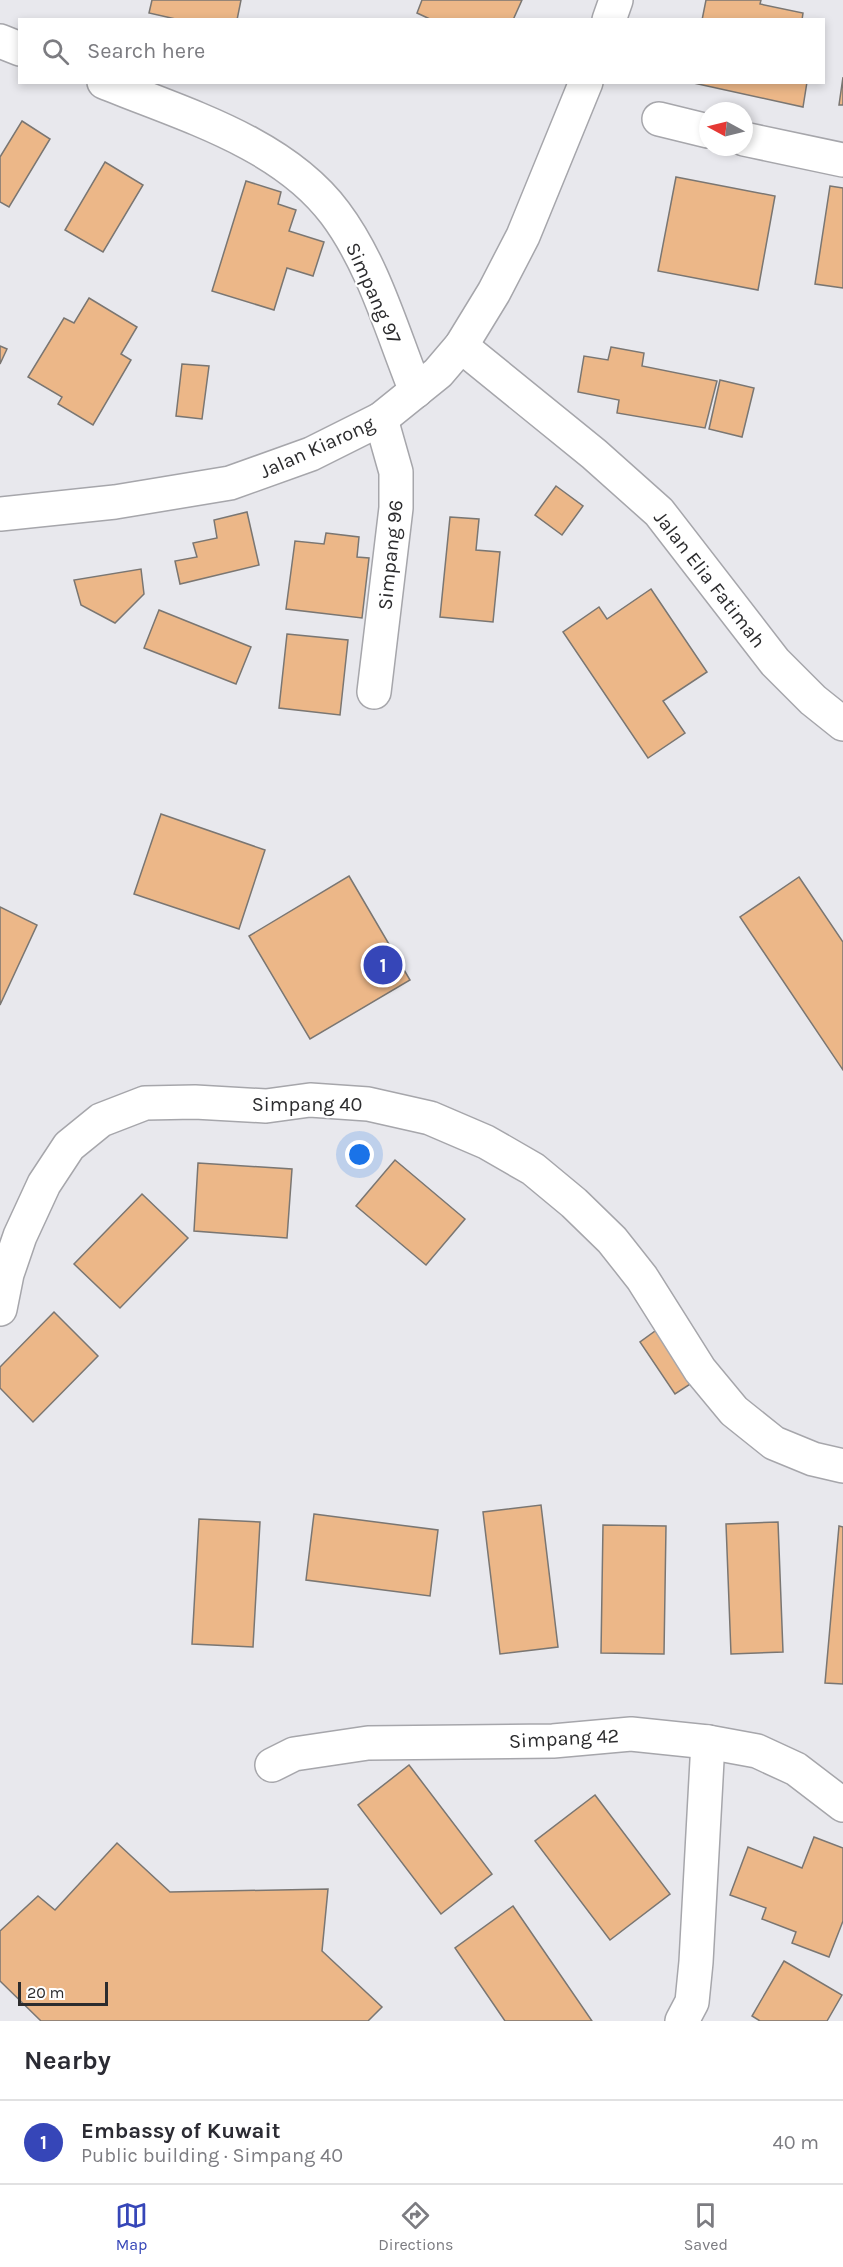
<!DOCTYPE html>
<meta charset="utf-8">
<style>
body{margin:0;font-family:Karla,sans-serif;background:#f7f7f7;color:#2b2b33}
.compass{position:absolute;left:699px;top:102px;width:54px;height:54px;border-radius:50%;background:#fff;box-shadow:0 3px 9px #0003;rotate:277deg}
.scale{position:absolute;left:18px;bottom:15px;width:90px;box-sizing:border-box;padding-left:6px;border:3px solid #2c2c2e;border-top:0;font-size:16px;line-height:21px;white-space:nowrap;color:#2c2c2e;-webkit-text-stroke:4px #fff;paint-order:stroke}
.you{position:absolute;left:360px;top:1155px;width:21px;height:21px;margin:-15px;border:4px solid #fff;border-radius:50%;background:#1a73e8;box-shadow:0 0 0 9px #1a73e833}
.badge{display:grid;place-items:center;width:39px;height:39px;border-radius:50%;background:#3646b8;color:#fff;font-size:20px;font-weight:700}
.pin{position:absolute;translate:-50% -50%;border:3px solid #fff;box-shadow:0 2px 6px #0006}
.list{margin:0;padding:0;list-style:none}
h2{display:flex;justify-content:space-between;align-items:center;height:78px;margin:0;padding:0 24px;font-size:26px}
h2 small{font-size:20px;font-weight:400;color:#7c7c81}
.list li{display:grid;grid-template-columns:39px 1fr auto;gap:18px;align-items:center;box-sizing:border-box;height:84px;padding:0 24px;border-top:2px solid #e1e1e2}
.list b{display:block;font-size:22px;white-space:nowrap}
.list p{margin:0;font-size:20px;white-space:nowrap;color:#7c7c81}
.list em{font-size:20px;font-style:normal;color:#7c7c81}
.icon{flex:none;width:33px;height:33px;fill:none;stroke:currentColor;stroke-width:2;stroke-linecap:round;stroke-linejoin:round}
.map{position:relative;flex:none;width:843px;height:2021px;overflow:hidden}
.search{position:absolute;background:#fff;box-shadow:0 3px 9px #0003;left:18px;right:18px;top:18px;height:66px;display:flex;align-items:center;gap:15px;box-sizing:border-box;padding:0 21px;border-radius:0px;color:#7c7c81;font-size:22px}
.sheet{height:162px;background:#fff}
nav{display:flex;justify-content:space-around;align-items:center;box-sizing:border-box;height:84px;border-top:2px solid #e1e1e2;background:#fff;font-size:16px;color:#7c7c81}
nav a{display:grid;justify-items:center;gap:3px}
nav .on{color:#3646b8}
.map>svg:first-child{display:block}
.building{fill:#ecb788;stroke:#7a7672;stroke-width:1.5}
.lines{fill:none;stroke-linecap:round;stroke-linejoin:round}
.minor-casing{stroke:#a6a6ab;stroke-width:36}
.minor{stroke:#fff;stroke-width:33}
.labels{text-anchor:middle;stroke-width:4.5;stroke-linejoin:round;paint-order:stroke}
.street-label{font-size:20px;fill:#2c2c2e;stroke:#fff}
</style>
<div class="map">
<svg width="843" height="2021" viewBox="0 0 843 2021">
<rect width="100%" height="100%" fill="#e8e8ed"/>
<g class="building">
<polygon points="152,0 241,0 237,20 180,20 149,13"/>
<polygon points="422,0 522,0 513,20 432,20 417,13"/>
<polygon points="706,0 761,0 760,4 803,13 802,20 702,20"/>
<polygon points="843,77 843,105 839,105"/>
<polygon points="689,82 807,82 803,107"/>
<polygon points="22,121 50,139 9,207 0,202 0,157"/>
<polygon points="105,162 143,185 103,252 65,230"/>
<polygon points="676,177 775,196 758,290 658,271"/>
<polygon points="246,181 281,192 278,204 296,210 289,231 324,242 313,276 287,268 274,310 212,291"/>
<polygon points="830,186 843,188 843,288 815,284"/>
<polygon points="89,298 137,327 121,354 131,360 93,425 58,404 62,397 28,377 64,318 74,323"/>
<polygon points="0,346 7,349 0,364"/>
<polygon points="611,347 644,353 642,366 717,381 705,428 617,413 619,400 578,392 584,356 608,360"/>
<polygon points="182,364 209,366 202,419 176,416"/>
<polygon points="720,380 754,388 742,437 709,429"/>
<polygon points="556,486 583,506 562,535 535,515"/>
<polygon points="247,512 259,565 180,584 175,561 197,557 193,543 217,538 214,520"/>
<polygon points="450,517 479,519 476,550 500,552 493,622 440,617"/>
<polygon points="326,533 359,537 357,557 369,558 362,618 286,609 295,541 324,544"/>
<polygon points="141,569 144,594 115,623 81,605 74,580"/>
<polygon points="651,589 707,672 663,701 685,733 648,758 563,632 599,607 607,619"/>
<polygon points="159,610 251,647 236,684 144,648"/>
<polygon points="287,634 348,640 340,715 279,708"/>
<polygon points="161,814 265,850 239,929 134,894"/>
<polygon points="349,876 410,980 310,1039 249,936"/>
<polygon points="799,877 843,942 843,1070 740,917"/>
<polygon points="0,907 37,925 0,1005"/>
<polygon points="395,1160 465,1219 426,1265 356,1206"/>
<polygon points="198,1163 292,1169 287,1238 194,1231"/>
<polygon points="142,1194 188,1238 120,1308 74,1264"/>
<polygon points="54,1312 98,1356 33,1422 0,1388 0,1367"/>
<polygon points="662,1326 698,1379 675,1394 640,1342"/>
<polygon points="541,1505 558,1647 500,1654 483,1512"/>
<polygon points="314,1514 438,1530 430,1596 306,1580"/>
<polygon points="199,1519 260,1522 253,1647 192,1644"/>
<polygon points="778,1522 783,1652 731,1654 726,1524"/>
<polygon points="603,1525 666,1526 664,1654 601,1653"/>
<polygon points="839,1526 843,1527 843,1684 825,1683"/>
<polygon points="409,1765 492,1874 441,1914 358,1805"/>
<polygon points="595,1795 670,1894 610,1940 535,1841"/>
<polygon points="814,1837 843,1848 843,1921 829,1957 792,1943 796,1932 762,1919 766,1908 730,1895 748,1847 802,1868"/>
<polygon points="117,1843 170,1892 328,1889 322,1951 382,2007 368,2021 41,2021 0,1981 0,1931 38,1896 55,1910"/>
<polygon points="513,1906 592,2021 505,2021 455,1948"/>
<polygon points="784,1961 842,1995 827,2021 760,2021 752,2016"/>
</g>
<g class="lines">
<g class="minor-casing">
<g id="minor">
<polyline points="609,20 616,0"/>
<polyline points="0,41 20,49"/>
<path d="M 104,82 C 182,114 282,142 335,213 C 374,265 392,332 416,391"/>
<polyline points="659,119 708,131"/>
<polyline points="744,139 843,160"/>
<polyline points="461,346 594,454 659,512 775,662 813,700 843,724"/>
<polyline points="0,514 115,502 230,483 311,454 381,419 438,373 461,346 494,292 523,236 586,82"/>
<polyline points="374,692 396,508 396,472 381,419"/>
<polyline points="0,1309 7,1274 20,1236 44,1184 69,1146 101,1120 145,1103 195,1102 266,1106 310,1100 368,1104 430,1118 486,1142 533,1169 574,1203 612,1240 642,1278 700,1370 734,1411 774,1443 813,1459 843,1466"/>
<polyline points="272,1765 294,1754 368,1743 553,1741 631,1734 708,1742 757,1751 796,1769 843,1805"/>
<polyline points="682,2021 692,2002 696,1962 708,1742"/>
</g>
</g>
<use href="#minor" class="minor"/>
</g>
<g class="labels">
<g class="street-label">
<text transform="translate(374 293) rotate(66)" y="7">Simpang 97</text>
<text transform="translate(317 447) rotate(-24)" y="7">Jalan Kiarong</text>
<text transform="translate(390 555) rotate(-84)" y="7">Simpang 96</text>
<text transform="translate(710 579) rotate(52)" y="7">Jalan Elia Fatimah</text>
<text x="307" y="1111">Simpang 40</text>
<text transform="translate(564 1738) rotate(-3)" y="7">Simpang 42</text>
</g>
</g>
</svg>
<svg class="compass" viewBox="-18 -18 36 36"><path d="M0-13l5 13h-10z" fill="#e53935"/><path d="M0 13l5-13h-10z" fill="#7c7c81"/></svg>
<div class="scale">20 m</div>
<div class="you"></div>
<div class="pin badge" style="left:383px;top:965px">1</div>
<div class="search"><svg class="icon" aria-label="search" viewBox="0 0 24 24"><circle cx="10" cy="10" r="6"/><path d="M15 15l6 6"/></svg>Search here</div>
</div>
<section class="sheet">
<h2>Nearby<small></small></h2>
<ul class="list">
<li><span class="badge">1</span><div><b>Embassy of Kuwait</b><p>Public building · Simpang 40</p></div><em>40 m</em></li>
</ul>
</section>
<nav>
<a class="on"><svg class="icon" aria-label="map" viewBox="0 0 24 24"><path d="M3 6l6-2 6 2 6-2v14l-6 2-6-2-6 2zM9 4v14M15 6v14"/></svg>Map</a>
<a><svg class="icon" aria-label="directions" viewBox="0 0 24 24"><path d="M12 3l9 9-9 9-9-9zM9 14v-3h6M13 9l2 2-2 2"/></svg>Directions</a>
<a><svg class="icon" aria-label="saved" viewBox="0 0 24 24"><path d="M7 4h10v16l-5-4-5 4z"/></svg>Saved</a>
</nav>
